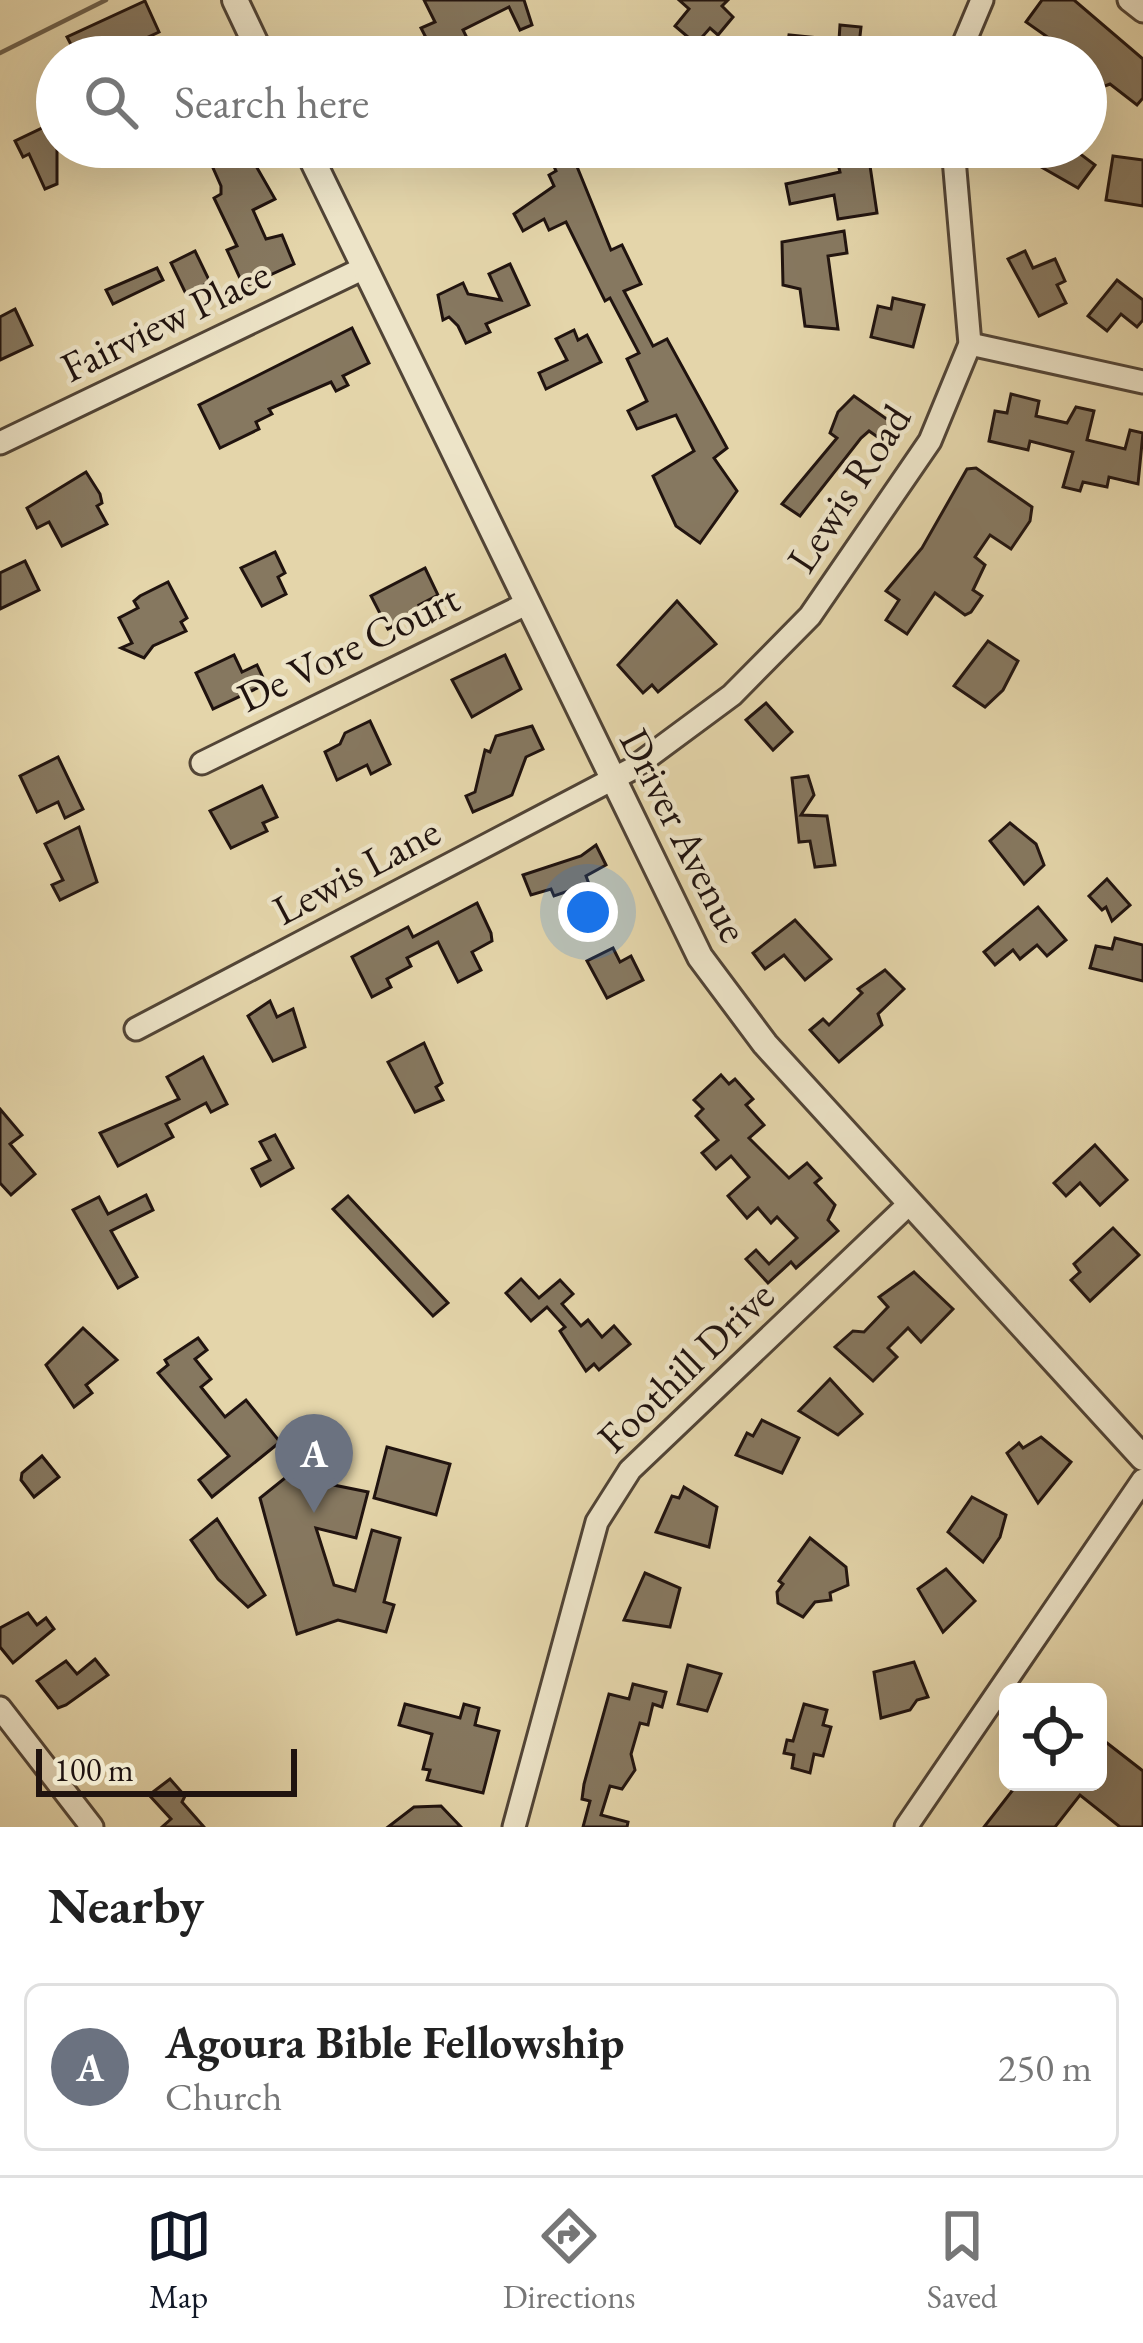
<!DOCTYPE html>
<style>
body{margin:0;font-family:"EB Garamond",serif;background:#f6f6f6;color:#222}
.controls{position:absolute;right:36px;bottom:36px;display:grid;overflow:hidden;border-radius:18px;box-shadow:0 12px 48px #0002}
.controls button{width:108px;height:108px;display:grid;place-items:center;padding:0;border:0;border-bottom:3px solid #e0e0e0;background:#fff;color:#222;font:60px sans-serif}
.scale{position:absolute;left:36px;bottom:30px;width:261px;box-sizing:border-box;padding-left:12px;border:6px solid #20130f;border-top:0;font-size:33px;line-height:42px;white-space:nowrap;color:#20130f;-webkit-text-stroke:9px #ede4c8;paint-order:stroke}
.you{position:absolute;left:588px;top:912px;width:42px;height:42px;margin:-30px;border:9px solid #fff;border-radius:50%;background:#1a73e8;box-shadow:0 0 0 18px #1a73e833}
.badge{display:grid;place-items:center;width:78px;height:78px;border-radius:50%;background:#111827;color:#fff;font-size:39px;font-weight:700}
.pin{position:absolute;translate:-50% -99px;filter:drop-shadow(0 3px 6px #0008)}
.pin::after{content:'';position:absolute;top:63px;width:42px;height:36px;background:inherit;clip-path:polygon(0 0,100% 0,50% 100%)}
.list{margin:0;padding:0;list-style:none}
h2{display:flex;justify-content:space-between;align-items:center;height:156px;margin:0;padding:0 48px;font-size:51px}
h2 small{font-size:39px;font-weight:400;color:#767676}
.list li{display:grid;grid-template-columns:78px 1fr auto;gap:36px;align-items:center;box-sizing:border-box;height:168px;margin:0 24px 24px;padding:0 24px;border:3px solid #e0e0e0;border-radius:18px}
.list b{display:block;font-size:45px;white-space:nowrap}
.list p{margin:0;font-size:39px;white-space:nowrap;color:#767676}
.list em{font-size:39px;font-style:normal;color:#767676}
.icon{flex:none;width:66px;height:66px;fill:none;stroke:currentColor;stroke-width:2;stroke-linecap:round;stroke-linejoin:round}
.map{position:relative;flex:none;width:1143px;height:1827px;overflow:hidden}
.search{position:absolute;background:#fff;box-shadow:0 12px 48px #0002;left:36px;right:36px;top:36px;height:132px;display:flex;align-items:center;gap:30px;box-sizing:border-box;padding:0 42px;border-radius:66px;color:#767676;font-size:45px}
.sheet{height:348px;background:#fff}
nav{display:flex;justify-content:space-around;align-items:center;box-sizing:border-box;height:168px;border-top:3px solid #e0e0e0;background:#fff;font-size:33px;color:#767676}
nav a{display:grid;justify-items:center;gap:6px}
nav .on{color:#111827}
.map>svg:first-child{display:block}
.lines{fill:none;stroke-linecap:round;stroke-linejoin:round}
.stream{stroke:#6d604c;stroke-width:4.5}
.building{fill:#867860;stroke:#20130f;stroke-width:3}
.minor-casing{stroke:#514436;stroke-width:27}
.tertiary-casing{stroke:#514436;stroke-width:30}
.minor{stroke:#ede4c8;stroke-width:21}
.tertiary{stroke:#ede4c8;stroke-width:24}
.labels{text-anchor:middle;stroke-width:9;stroke-linejoin:round;paint-order:stroke}
.street-label{font-size:42px;fill:#20130f;stroke:#ede4c8}
</style>
<div class="map">
<svg width="1143" height="1827" viewBox="0 0 1143 1827">
<rect width="100%" height="100%" fill="#e4d5aa"/>
<filter id="stains"><feTurbulence type="fractalNoise" baseFrequency=".00167" numOctaves="4"/><feColorMatrix values="0 0 0 0 .2 0 0 0 0 .09 0 0 0 0 .02 0 0 0 .5 -.17"/></filter>
<radialGradient id="worn" r=".72"><stop offset=".6" stop-color="#630" stop-opacity="0"/><stop offset="1" stop-color="#630" stop-opacity=".3"/></radialGradient>
<g class="lines">
<polyline class="stream" points="0,53 106,0"/>
</g>
<g class="building">
<polygon points="424,0 524,0 532,25 520,30 509,7 463,30 470,44 436,57 421,28 435,22"/>
<polygon points="679,0 728,0 722,6 733,17 718,35 710,28 696,44 675,26 689,9"/>
<polygon points="1042,0 1074,0 1143,59 1143,98 1137,105 1110,84 1105,86 1086,66 1086,57 1076,57 1026,22"/>
<polygon points="145,1 159,32 122,49 117,38 76,54 67,37"/>
<polygon points="840,25 861,27 859,45 850,45 849,57 786,56 789,35 839,40"/>
<polygon points="57,121 57,184 45,189 29,154 23,157 15,141"/>
<polygon points="189,147 245,147 275,199 253,210 266,239 282,235 294,264 244,287 227,250 237,246 214,198 221,194 221,186 209,159 198,164"/>
<polygon points="545,147 569,147 611,250 622,245 641,284 624,291 653,346 667,339 727,448 714,458 737,491 700,543 676,526 653,476 694,451 676,415 637,429 628,411 647,401 627,359 639,353 610,298 605,301 566,222 549,230 544,219 523,231 514,214 554,186 549,175 556,171"/>
<polygon points="999,147 1071,147 1095,165 1078,188 1029,160 1002,164"/>
<polygon points="1113,156 1143,160 1143,206 1106,200"/>
<polygon points="869,159 877,213 838,219 834,195 790,204 786,184 840,172 838,164"/>
<polygon points="844,231 847,253 828,256 838,329 805,326 800,289 783,285 782,242"/>
<polygon points="195,251 210,282 186,294 171,263"/>
<polygon points="1025,251 1033,268 1055,259 1065,281 1057,285 1066,303 1039,316 1008,259"/>
<polygon points="510,264 529,305 486,324 490,332 466,343 458,326 449,317 443,320 438,295 463,283 468,294 501,300 489,274"/>
<polygon points="157,268 163,280 113,304 106,290"/>
<polygon points="1117,280 1143,300 1143,320 1137,327 1121,314 1107,331 1088,316"/>
<polygon points="893,298 924,305 913,347 871,337 878,306 891,309"/>
<polygon points="15,309 32,345 0,360 0,317"/>
<polygon points="352,328 369,363 343,376 348,385 336,391 331,382 269,409 272,414 256,422 259,429 220,448 199,405"/>
<polygon points="574,330 578,340 587,335 601,362 546,389 539,373 567,360 556,339"/>
<polygon points="1011,394 1039,401 1036,416 1067,423 1076,407 1094,411 1087,440 1125,449 1130,430 1143,433 1138,484 1109,477 1107,487 1083,482 1080,491 1063,487 1073,452 1030,441 1028,450 989,441 995,411 1007,413"/>
<polygon points="854,396 891,422 879,438 869,431 861,438 800,516 782,504 837,438 830,433 838,412"/>
<polygon points="976,468 1032,507 1030,521 1011,549 990,535 975,557 985,565 973,590 982,596 971,612 965,615 935,593 907,634 886,620 899,600 886,591 922,548 967,469"/>
<polygon points="86,472 100,494 102,503 97,506 107,524 62,546 49,522 37,528 27,508"/>
<polygon points="275,552 285,573 278,577 286,594 262,606 241,568"/>
<polygon points="25,561 39,590 0,609 0,573"/>
<polygon points="425,568 438,595 419,605 423,611 388,629 371,596"/>
<polygon points="168,582 187,618 181,622 186,631 153,646 144,658 121,648 132,643 119,618 138,608 134,601 140,596"/>
<polygon points="677,601 716,644 658,692 652,685 643,693 618,665"/>
<polygon points="988,641 1018,661 1003,690 985,707 954,686"/>
<polygon points="234,655 242,672 257,665 266,684 213,709 196,673"/>
<polygon points="505,655 521,689 472,717 452,680"/>
<polygon points="766,703 792,732 773,750 746,720"/>
<polygon points="370,721 390,764 371,774 367,765 337,780 325,752 340,744 345,733"/>
<polygon points="532,726 543,749 526,757 512,795 473,812 466,796 475,792 485,750 490,752 496,736"/>
<polygon points="58,757 83,809 65,818 58,802 37,812 20,776"/>
<polygon points="808,776 814,795 801,815 827,816 835,865 815,867 810,841 799,842 792,778"/>
<polygon points="262,786 277,817 263,823 267,831 231,848 210,811"/>
<polygon points="1010,823 1036,844 1044,865 1024,884 990,841"/>
<polygon points="79,827 97,882 60,900 52,885 63,880 45,844"/>
<polygon points="596,845 606,865 586,876 589,884 554,896 551,889 531,895 523,875 581,856"/>
<polygon points="1107,879 1130,905 1112,921 1106,907 1102,910 1089,896"/>
<polygon points="477,903 491,933 492,941 472,952 481,970 458,982 438,942 407,958 411,966 387,979 391,987 372,997 352,957 408,927 413,937"/>
<polygon points="1038,907 1066,940 1047,956 1037,945 1020,959 1013,950 995,965 984,952"/>
<polygon points="795,920 831,959 805,980 784,955 765,969 753,953"/>
<polygon points="1115,938 1143,945 1143,981 1090,968 1096,946 1112,949"/>
<polygon points="613,948 620,962 631,956 643,980 607,998 587,961"/>
<polygon points="885,970 904,989 878,1014 882,1025 839,1062 810,1030 823,1019 829,1025 862,993 858,989"/>
<polygon points="270,1001 277,1017 293,1009 305,1047 273,1061 248,1016"/>
<polygon points="424,1043 442,1083 436,1087 443,1100 415,1112 388,1062"/>
<polygon points="203,1057 227,1104 211,1112 206,1103 166,1124 173,1137 118,1166 100,1133 179,1099 167,1077"/>
<polygon points="721,1075 729,1084 735,1079 753,1099 746,1105 764,1125 749,1138 789,1178 807,1163 821,1178 815,1183 835,1205 828,1220 838,1231 796,1268 791,1262 768,1283 746,1259 756,1250 769,1264 797,1238 777,1217 771,1223 758,1208 747,1218 728,1196 749,1177 731,1156 716,1169 702,1153 718,1140 696,1116 703,1109 694,1100"/>
<polygon points="0,1109 22,1135 10,1144 35,1174 11,1195 0,1183"/>
<polygon points="275,1135 293,1168 261,1186 252,1169 270,1160 260,1142"/>
<polygon points="1095,1145 1127,1180 1100,1205 1080,1183 1066,1196 1054,1183"/>
<polygon points="146,1195 153,1210 111,1231 137,1277 118,1288 73,1210 99,1197 108,1214"/>
<polygon points="348,1196 448,1303 433,1316 333,1209"/>
<polygon points="1113,1228 1139,1255 1090,1301 1071,1280 1080,1272 1074,1264"/>
<polygon points="914,1272 953,1309 921,1342 908,1328 888,1348 897,1357 873,1381 835,1347 853,1331 864,1332 888,1307 879,1297"/>
<polygon points="521,1279 539,1298 560,1280 573,1294 562,1304 581,1326 588,1320 602,1337 614,1326 630,1344 599,1370 594,1364 586,1371 560,1331 565,1327 547,1307 531,1321 506,1293"/>
<polygon points="83,1328 117,1360 86,1385 92,1393 74,1407 46,1365"/>
<polygon points="198,1338 207,1350 195,1359 211,1379 201,1387 225,1417 246,1400 280,1442 212,1497 199,1480 229,1456 158,1373 168,1365 165,1360"/>
<polygon points="830,1379 862,1414 838,1435 799,1411"/>
<polygon points="762,1420 799,1438 782,1473 736,1455 747,1433 753,1436"/>
<polygon points="1041,1437 1071,1462 1038,1503 1007,1453 1019,1443 1023,1448"/>
<polygon points="387,1447 450,1464 436,1515 374,1498"/>
<polygon points="42,1456 59,1477 34,1497 21,1480 22,1473"/>
<polygon points="300,1466 312,1470 309,1480 368,1492 356,1538 316,1528 334,1585 355,1591 372,1530 400,1538 384,1602 394,1605 386,1632 338,1620 297,1634 260,1498"/>
<polygon points="684,1487 717,1507 709,1547 656,1532 672,1496 679,1498"/>
<polygon points="972,1497 1006,1515 1000,1537 983,1562 948,1532"/>
<polygon points="217,1519 265,1595 248,1607 218,1579 191,1540"/>
<polygon points="810,1538 846,1567 848,1585 830,1593 831,1600 815,1602 803,1617 778,1603 777,1592 783,1584 779,1581"/>
<polygon points="946,1569 975,1601 943,1632 918,1589"/>
<polygon points="645,1573 680,1588 670,1627 624,1620"/>
<polygon points="28,1613 37,1625 46,1618 54,1629 13,1663 0,1647 0,1628"/>
<polygon points="95,1659 108,1675 66,1705 58,1708 37,1681 66,1661 77,1674"/>
<polygon points="914,1662 928,1697 917,1700 910,1710 881,1718 874,1672"/>
<polygon points="688,1665 721,1674 707,1711 678,1704"/>
<polygon points="633,1684 666,1692 662,1707 653,1704 648,1725 640,1723 631,1754 635,1770 622,1789 610,1786 601,1815 628,1822 627,1827 583,1827 590,1801 582,1799 584,1784 609,1694 629,1699"/>
<polygon points="405,1704 460,1718 464,1704 479,1708 475,1725 499,1731 483,1793 427,1780 430,1770 423,1769 432,1734 399,1725"/>
<polygon points="804,1704 827,1710 823,1725 831,1727 823,1756 814,1754 810,1773 792,1768 794,1755 784,1753 787,1740 793,1741"/>
<polygon points="1098,1736 1143,1771 1143,1827 1120,1827 1080,1795 1055,1827 984,1827 1019,1782 1098,1782"/>
<polygon points="170,1779 185,1796 182,1802 204,1827 162,1827 171,1819 149,1795"/>
<polygon points="441,1806 461,1827 388,1827 414,1807"/>
</g>
<g class="lines">
<g class="minor-casing">
<g id="minor">
<polyline points="1129,0 1143,11"/>
<polyline points="958,57 982,0"/>
<polyline points="970,344 1143,382"/>
<polyline points="0,443 364,268"/>
<polyline points="202,763 528,603"/>
<polyline points="136,1029 632,769 732,695 810,616 930,441 970,344 953,147"/>
<polyline points="0,1708 92,1827"/>
<polyline points="514,1827 597,1522 630,1470 910,1203"/>
<polyline points="906,1827 1143,1480"/>
</g>
</g>
<g class="tertiary-casing">
<g id="tertiary">
<polyline points="235,0 262,57"/>
<polyline points="306,147 700,957 765,1044 1143,1458"/>
</g>
</g>
<use href="#minor" class="minor"/>
<use href="#tertiary" class="tertiary"/>
</g>
<g class="labels">
<g class="street-label">
<text transform="translate(165 320) rotate(-26)" y="15">Fairview Place</text>
<text transform="translate(848 488) rotate(-57)" y="15">Lewis Road</text>
<text transform="translate(348 647) rotate(-26)" y="15">De Vore Court</text>
<text transform="translate(685 835) rotate(63)" y="15">Driver Avenue</text>
<text transform="translate(356 870) rotate(-28)" y="15">Lewis Lane</text>
<text transform="translate(685 1366) rotate(-44)" y="15">Foothill Drive</text>
</g>
</g>
<rect width="100%" height="100%" filter="url(#stains)"/>
<rect width="100%" height="100%" fill="url(#worn)"/>
</svg>
<div class="controls">
<button><svg class="icon" aria-label="locate" viewBox="0 0 24 24"><circle cx="12" cy="12" r="6"/><path d="M12 2v4M12 18v4M2 12h4M18 12h4"/></svg></button>
</div>
<div class="scale">100 m</div>
<div class="you"></div>
<div class="pin badge" style="left:314px;top:1513px;background:#6b7280">A</div>
<div class="search"><svg class="icon" aria-label="search" viewBox="0 0 24 24"><circle cx="10" cy="10" r="6"/><path d="M15 15l6 6"/></svg>Search here</div>
</div>
<section class="sheet">
<h2>Nearby<small></small></h2>
<ul class="list">
<li><span class="badge" style="background:#6b7280">A</span><div><b>Agoura Bible Fellowship</b><p>Church</p></div><em>250 m</em></li>
</ul>
</section>
<nav>
<a class="on"><svg class="icon" aria-label="map" viewBox="0 0 24 24"><path d="M3 6l6-2 6 2 6-2v14l-6 2-6-2-6 2zM9 4v14M15 6v14"/></svg>Map</a>
<a><svg class="icon" aria-label="directions" viewBox="0 0 24 24"><path d="M12 3l9 9-9 9-9-9zM9 14v-3h6M13 9l2 2-2 2"/></svg>Directions</a>
<a><svg class="icon" aria-label="saved" viewBox="0 0 24 24"><path d="M7 4h10v16l-5-4-5 4z"/></svg>Saved</a>
</nav>
